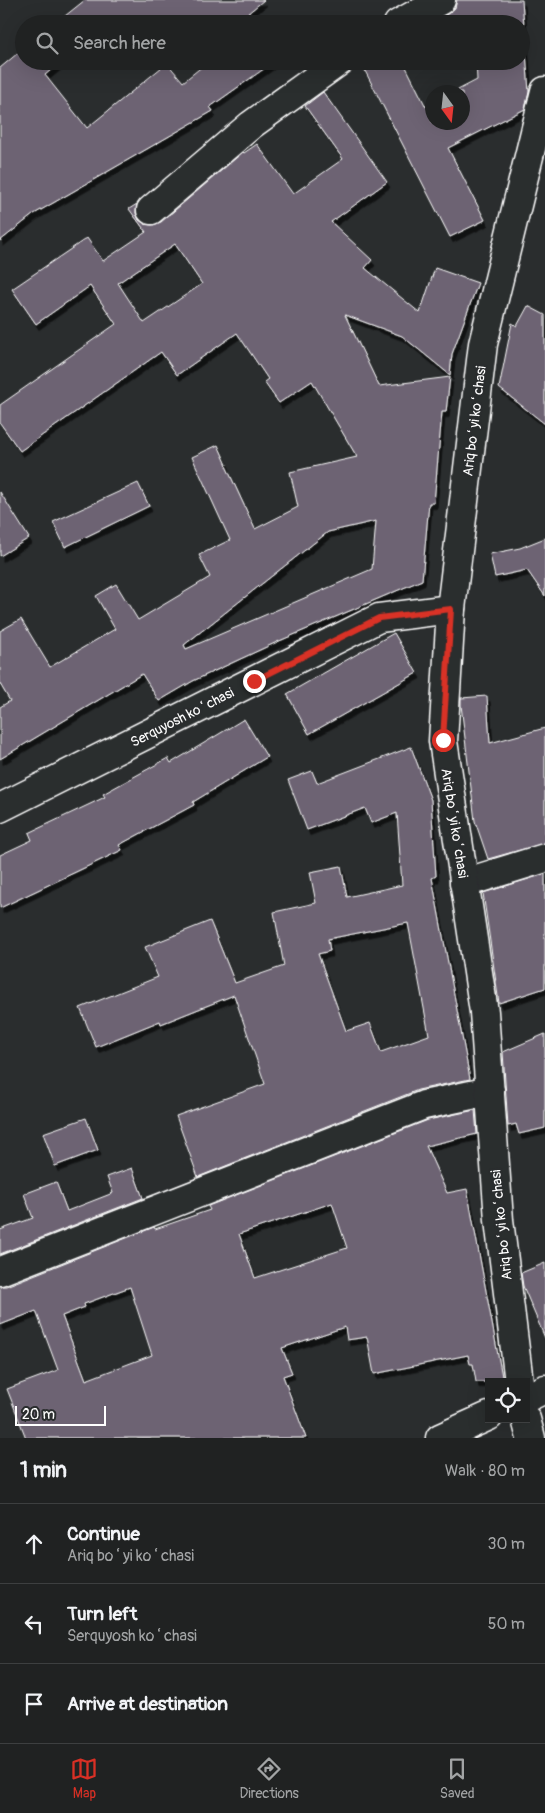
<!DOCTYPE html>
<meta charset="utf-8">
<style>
body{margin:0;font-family:Pangolin,sans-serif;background:#2d2f2f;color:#f1f3f6}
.controls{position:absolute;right:15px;bottom:15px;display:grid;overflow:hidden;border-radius:0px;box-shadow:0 5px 20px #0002}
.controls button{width:45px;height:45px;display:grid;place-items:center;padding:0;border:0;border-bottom:1px solid #3d3f40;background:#202222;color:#f1f3f6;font:25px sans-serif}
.compass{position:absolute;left:425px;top:85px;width:45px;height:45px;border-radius:50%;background:#202222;box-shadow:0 5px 20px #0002;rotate:165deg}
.scale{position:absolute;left:15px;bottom:12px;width:91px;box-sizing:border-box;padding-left:5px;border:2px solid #fff;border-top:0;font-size:14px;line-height:18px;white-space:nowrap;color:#fff;-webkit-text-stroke:4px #2a2d2e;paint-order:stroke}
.stop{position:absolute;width:15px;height:15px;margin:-11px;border:4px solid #d93025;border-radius:50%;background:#fff}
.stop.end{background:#d93025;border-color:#fff;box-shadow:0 1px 5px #0008}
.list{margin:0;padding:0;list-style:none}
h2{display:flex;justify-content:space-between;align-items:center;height:65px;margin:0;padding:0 20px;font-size:21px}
h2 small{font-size:16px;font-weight:400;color:#a2a4a5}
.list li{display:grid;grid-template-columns:32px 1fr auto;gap:15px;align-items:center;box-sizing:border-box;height:80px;padding:0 20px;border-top:1px solid #3d3f40}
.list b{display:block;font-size:19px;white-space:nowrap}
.list p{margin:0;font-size:16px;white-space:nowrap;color:#a2a4a5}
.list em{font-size:16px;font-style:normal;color:#a2a4a5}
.icon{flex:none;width:28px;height:28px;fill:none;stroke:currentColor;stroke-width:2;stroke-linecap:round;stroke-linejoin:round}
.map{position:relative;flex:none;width:545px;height:1438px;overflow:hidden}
.search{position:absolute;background:#202222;box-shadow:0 5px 20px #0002;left:15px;right:15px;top:15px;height:55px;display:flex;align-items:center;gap:12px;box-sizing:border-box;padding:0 18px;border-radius:28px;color:#a2a4a5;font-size:19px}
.sheet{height:305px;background:#202222}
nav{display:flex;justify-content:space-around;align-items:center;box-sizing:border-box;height:70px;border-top:1px solid #3d3f40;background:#202222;font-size:14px;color:#a2a4a5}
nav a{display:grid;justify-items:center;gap:2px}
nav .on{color:#d93025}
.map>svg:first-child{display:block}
.building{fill:#6d6373;stroke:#fff;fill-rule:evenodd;filter:url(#shadow)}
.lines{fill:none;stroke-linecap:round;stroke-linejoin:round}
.minor-casing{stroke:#fff;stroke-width:31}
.minor{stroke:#2a2d2e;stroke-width:28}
.route{stroke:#d93025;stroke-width:6}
.labels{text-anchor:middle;stroke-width:4.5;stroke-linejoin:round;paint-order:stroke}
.street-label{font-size:14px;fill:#fff;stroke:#2a2d2e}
</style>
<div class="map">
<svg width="545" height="1438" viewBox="0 0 545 1438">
<defs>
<filter id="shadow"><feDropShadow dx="3" dy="5.5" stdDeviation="0" flood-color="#0009"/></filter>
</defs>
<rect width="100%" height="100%" fill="#2a2d2e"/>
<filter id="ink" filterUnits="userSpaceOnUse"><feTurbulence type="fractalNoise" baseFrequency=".02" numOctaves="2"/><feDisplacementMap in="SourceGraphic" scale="10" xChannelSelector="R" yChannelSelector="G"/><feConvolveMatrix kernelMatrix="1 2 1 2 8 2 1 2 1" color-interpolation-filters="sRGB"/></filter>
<g filter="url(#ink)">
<g class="building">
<polygon points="85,0 264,0 235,24 55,24"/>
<polygon points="457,0 522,0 529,92 525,109 448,148 485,220 450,237 360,61 403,61 426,107 432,103 432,122 462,122 462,92 454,92 477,80 476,61 521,61 521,24 431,24 449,13 455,8"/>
<polygon points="24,48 24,61 62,61 45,75 87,128 167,63 183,82 209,61 275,61 210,107 213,111 34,214 0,241 0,68"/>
<path d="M 323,92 L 387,182 L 331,222 L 372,260 L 365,268 L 420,313 L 435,268 L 478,283 L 452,354 L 450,375 L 402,336 L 345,315 L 379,386 L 450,377 L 446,412 L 442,412 L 434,503 L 429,503 L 422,580 L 277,642 L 193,681 L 159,701 L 142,674 L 0,759 L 0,707 L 10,701 L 0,684 L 0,631 L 21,619 L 50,667 L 115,629 L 96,596 L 116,584 L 138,620 L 210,577 L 199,555 L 230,540 L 192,457 L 218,445 L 227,465 L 226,466 L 255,529 L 298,507 L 290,472 L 357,457 L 312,381 L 279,403 L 264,382 L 268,379 L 237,333 L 177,375 L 161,352 L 20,451 L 0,423 L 0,405 L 116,324 L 90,286 L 36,324 L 12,289 L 87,238 L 103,261 L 146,232 L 129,209 L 137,204 L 136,213 L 139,220 L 145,224 L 153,225 L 161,222 L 243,152 L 244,153 L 257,144 L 293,194 L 343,159 L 305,106 ZM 175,244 L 202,284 L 144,323 L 118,283 ZM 376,521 L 372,569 L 186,649 L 184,645 L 328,532 Z"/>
<polygon points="528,306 545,315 545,424 499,388 512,323 517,326"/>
<polygon points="138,483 149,506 65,547 53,522"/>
<polygon points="0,492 29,538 0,556"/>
<polygon points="545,538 545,596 527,570 495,577 490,554 520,548"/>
<polygon points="394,633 417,673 309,734 287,694"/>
<polygon points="487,696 490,743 545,728 545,843 488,859 475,821 461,705 461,698"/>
<polygon points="244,719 267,757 193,802 194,805 119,845 122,850 0,908 0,855 32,840 29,833 105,797 103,794 168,758 171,763"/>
<path d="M 411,747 L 431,800 L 436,876 L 432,878 L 470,1079 L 418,1090 L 198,1177 L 176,1116 L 265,1084 L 234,995 L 161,1024 L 160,1021 L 96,1047 L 80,1008 L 158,977 L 145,947 L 210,921 L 235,983 L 284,966 L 274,912 L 316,903 L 310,872 L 341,866 L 347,897 L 402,885 L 397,813 L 371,823 L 365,808 L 307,830 L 288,780 L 312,771 L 317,783 ZM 408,923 L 429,1035 L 381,1052 L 370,1023 L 346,1031 L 318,954 L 330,951 L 328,939 Z"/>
<polygon points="545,874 545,988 499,1003 483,893"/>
<polygon points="545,1034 545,1128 519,1134 516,1124 508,1126 503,1052"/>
<path d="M 475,1110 L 477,1134 L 426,1146 L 447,1193 L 467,1189 L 503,1382 L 476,1382 L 473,1364 L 470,1364 L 468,1355 L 374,1374 L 367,1337 L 347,1340 L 345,1327 L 282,1348 L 292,1373 L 283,1376 L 306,1438 L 26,1438 L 7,1389 L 58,1370 L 36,1311 L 0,1325 L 0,1286 L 6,1286 L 154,1227 L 155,1229 L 210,1210 L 208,1206 L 428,1120 ZM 332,1203 L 347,1248 L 255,1278 L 239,1234 ZM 130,1287 L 152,1355 L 86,1380 L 62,1316 L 85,1307 L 84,1304 Z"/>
<polygon points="86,1118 98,1150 55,1166 43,1133"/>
<polygon points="132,1168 143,1198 0,1254 0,1230 33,1218 24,1194 56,1182 67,1211 113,1193 107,1177"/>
<polygon points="545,1263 545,1338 523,1286 521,1273"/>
</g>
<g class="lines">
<g class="minor-casing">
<g id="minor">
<polyline points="398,24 441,0"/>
<polyline points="151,210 251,125 340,61"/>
<polyline points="0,808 379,618 451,609"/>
<polyline points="464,883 545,858"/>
<polyline points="0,1271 424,1105 490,1091"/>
<polyline points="519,1382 499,1220 484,1012 443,741 451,609 483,344 545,91"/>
<polyline points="526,1398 545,1389"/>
<polyline points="526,1419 531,1438"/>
<polyline points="440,1438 489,1416"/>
</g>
</g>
<use href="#minor" class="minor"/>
</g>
</g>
<g class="lines" filter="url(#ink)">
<polyline class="route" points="254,681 379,618 451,609 443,740"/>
</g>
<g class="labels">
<g class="street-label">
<text transform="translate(474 421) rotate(-83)" y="5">Ariq boʻyi koʻchasi</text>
<text transform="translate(182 717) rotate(-27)" y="5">Serquyosh koʻchasi</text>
<text transform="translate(455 823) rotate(81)" y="5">Ariq boʻyi koʻchasi</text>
<text transform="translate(501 1225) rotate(-96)" y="5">Ariq boʻyi koʻchasi</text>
</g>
</g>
</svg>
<div class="controls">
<button><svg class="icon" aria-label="locate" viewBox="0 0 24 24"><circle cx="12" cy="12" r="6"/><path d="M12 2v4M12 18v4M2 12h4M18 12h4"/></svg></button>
</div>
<svg class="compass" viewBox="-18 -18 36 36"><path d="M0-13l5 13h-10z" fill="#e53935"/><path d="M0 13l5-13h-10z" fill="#a2a4a5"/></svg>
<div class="scale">20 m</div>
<div class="stop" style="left:443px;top:740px"></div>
<div class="stop end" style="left:254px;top:681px"></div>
<div class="search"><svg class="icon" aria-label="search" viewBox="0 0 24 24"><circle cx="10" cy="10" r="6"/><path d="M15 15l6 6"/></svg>Search here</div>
</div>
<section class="sheet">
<h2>1 min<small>Walk · 80 m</small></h2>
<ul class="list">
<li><svg class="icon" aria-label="ahead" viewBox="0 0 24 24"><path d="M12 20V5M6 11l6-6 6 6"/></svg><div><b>Continue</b><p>Ariq boʻyi koʻchasi</p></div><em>30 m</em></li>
<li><svg class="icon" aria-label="left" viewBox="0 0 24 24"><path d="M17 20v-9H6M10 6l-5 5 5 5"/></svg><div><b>Turn left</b><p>Serquyosh koʻchasi</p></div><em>50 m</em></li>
<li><svg class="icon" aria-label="arrive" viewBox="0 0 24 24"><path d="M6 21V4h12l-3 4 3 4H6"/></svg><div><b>Arrive at destination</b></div></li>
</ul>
</section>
<nav>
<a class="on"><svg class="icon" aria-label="map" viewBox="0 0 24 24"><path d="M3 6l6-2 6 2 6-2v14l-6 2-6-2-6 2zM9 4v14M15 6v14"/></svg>Map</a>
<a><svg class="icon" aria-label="directions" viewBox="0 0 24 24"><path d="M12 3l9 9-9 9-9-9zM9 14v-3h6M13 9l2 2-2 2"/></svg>Directions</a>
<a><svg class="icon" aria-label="saved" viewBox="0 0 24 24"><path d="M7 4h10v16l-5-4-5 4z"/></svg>Saved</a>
</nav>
